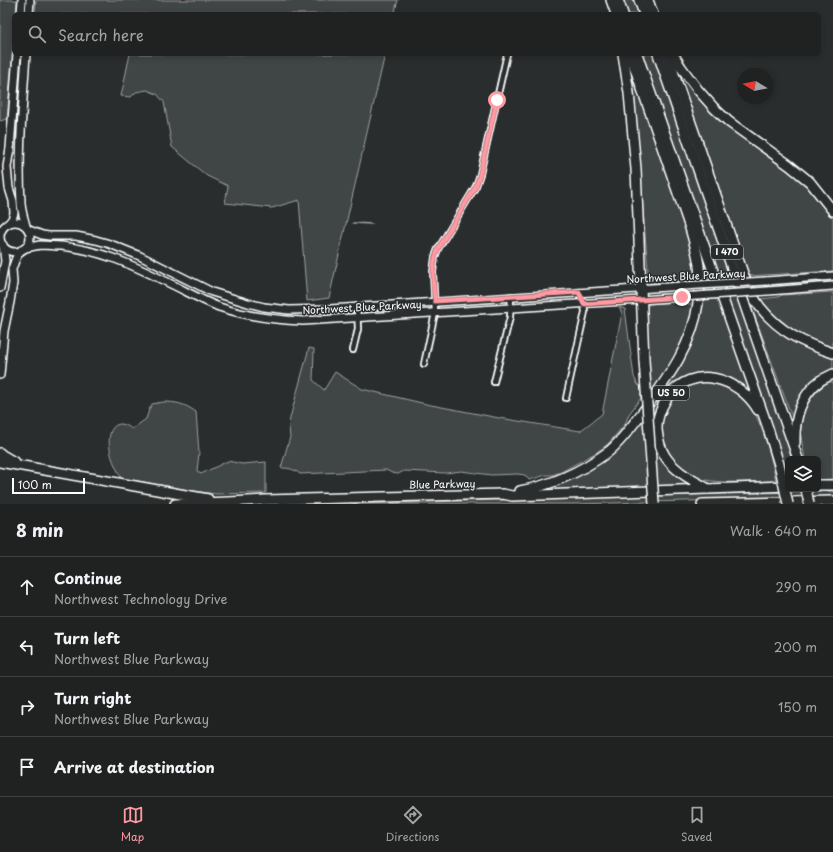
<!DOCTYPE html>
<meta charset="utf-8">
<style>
body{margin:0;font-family:"Playpen Sans",sans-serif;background:#2d2f2f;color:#f1f3f6}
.controls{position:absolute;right:12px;bottom:12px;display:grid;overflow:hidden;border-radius:6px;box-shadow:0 2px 6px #0003}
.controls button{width:36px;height:36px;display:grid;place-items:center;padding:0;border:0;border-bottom:1px solid #3d3f40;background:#202222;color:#f1f3f6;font:20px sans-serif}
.compass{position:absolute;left:737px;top:68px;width:36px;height:36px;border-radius:50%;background:#202222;box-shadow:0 2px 6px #0003;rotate:280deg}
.scale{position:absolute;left:12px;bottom:10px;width:73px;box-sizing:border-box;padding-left:4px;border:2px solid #fff;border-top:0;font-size:11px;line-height:14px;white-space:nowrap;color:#fff;-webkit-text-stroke:3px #2a2d2e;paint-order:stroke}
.stop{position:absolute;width:12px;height:12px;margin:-9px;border:3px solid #ff9aa2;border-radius:50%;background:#fff}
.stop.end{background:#ff9aa2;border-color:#fff;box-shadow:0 1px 4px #0008}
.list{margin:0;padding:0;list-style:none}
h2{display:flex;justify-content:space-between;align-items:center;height:52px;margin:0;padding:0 16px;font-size:17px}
h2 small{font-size:13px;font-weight:400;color:#a2a4a5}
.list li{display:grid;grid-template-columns:26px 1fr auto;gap:12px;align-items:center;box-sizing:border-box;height:60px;padding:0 16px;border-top:1px solid #3d3f40}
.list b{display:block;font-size:15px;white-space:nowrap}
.list p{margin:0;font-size:13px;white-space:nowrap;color:#a2a4a5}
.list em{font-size:13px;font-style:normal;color:#a2a4a5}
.icon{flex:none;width:22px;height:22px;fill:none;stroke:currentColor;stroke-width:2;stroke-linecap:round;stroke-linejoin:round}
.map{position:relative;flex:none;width:833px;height:504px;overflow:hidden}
.search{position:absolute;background:#202222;box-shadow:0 2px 6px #0003;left:12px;right:12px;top:12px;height:44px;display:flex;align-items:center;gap:10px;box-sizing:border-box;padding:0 14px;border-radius:6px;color:#a2a4a5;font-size:15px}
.sheet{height:292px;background:#202222}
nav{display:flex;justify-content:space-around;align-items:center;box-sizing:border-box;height:56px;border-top:1px solid #3d3f40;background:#202222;font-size:11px;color:#a2a4a5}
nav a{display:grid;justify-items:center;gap:2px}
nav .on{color:#ff9aa2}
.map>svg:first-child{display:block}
.green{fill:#414445;stroke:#a0a2a2}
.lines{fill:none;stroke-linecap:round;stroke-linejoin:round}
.stream{stroke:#a6a7a7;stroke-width:1.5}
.street-casing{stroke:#fff;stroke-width:8}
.secondary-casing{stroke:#fff;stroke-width:10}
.highway-casing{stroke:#fff;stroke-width:12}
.street{stroke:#2a2d2e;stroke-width:4.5}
.secondary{stroke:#2a2d2e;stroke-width:7}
.highway{stroke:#2a2d2e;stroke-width:9}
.secondary-bridge-casing{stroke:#fff;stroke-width:10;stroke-linecap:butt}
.highway-bridge-casing{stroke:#fff;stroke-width:12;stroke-linecap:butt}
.secondary-bridge{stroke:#2a2d2e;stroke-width:7}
.highway-bridge{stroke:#2a2d2e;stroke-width:9}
.route{stroke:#ff9aa2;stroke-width:5}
.labels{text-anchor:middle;stroke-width:3;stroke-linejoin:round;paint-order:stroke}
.shield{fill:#2a2d2e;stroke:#bfc0c0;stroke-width:1}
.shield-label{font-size:9px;font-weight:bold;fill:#fff}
.street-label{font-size:10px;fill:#fff;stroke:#2a2d2e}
</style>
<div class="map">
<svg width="833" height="504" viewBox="0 0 833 504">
<rect width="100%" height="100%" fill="#2a2d2e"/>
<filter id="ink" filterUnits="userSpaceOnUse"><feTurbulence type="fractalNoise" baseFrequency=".025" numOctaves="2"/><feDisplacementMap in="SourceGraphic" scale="8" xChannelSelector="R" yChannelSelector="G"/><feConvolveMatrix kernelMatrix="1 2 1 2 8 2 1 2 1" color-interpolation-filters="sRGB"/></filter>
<g filter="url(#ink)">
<g class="green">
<polygon points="0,0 17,0 16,14 14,14 14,34 7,119 0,121"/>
<polygon points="36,0 398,0 394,14 35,14"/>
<polygon points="623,0 634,0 639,14 628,14"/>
<polygon points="130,54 385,54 329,298 307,301 299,200 272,208 225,203 228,186 207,176 172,147 164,102 157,94 147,90 136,92 131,97 121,96"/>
<polygon points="642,54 653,54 794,459 788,459 788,480 781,453 772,425"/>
<polygon points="670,55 721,120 737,134 801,179 825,205 833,217 833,271 747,276"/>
<polygon points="627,62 693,246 697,280 649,283 641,185"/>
<polygon points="702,252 752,397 720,377 674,387 654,434 689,484 661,486 543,490 543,489 597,463 677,367 704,271"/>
<polygon points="833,292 833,350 799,337 774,318 760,299 778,297 782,295"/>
<polygon points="749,300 752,300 798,343 806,348 833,357 833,373 823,377 793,420"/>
<polygon points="677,302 681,304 696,304 680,353 650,398 646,310 648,305 650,304"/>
<path d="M 619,307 L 625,309 L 634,377 L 638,385 L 641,386 L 641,398 L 629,414 L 625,424 L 608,444 L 597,452 L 561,472 L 552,475 L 546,475 L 529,480 L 525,475 L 518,474 L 491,475 L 461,471 L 446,473 L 404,471 L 398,474 L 392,473 L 386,470 L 300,474 C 294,469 289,468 281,468 L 290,437 L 289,427 L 290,418 L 309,348 L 314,349 L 313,380 L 324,390 L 335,372 L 362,389 L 426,404 L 499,418 L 580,431 L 602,414 L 622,313 Z"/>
<path d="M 833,380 L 833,479 L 818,480 L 818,459 L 805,459 C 804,452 802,444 801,437 C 799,413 811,391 833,380 Z"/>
<path d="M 705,382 C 715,383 721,385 731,389 C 734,390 737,391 739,393 C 760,410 771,455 776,481 C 750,481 706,487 685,472 C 682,471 680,468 678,466 C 662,448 656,426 669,404 C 671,401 674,397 677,394 C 684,387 694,384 705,382 Z"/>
<path d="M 163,402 C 177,402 185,404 196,412 L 199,453 L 197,471 L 201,474 L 228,461 L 242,464 L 266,462 L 266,493 L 216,494 L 194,491 L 121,478 C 117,469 111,459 110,449 C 108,440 109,424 121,424 C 125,424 129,427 132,429 L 146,419 L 149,410 L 152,404 Z"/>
<polygon points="833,491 833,497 575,504 353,504"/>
</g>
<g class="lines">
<polyline class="stream" points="353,223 372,224"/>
<g class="street-casing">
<g id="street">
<polyline points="353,350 358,329 357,306"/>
<polyline points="424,364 435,313 433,272 435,257 438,249 476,186 480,174 507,54"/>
<polyline points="494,382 510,317 511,296"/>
<polyline points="566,398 585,312 584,304 579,292"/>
</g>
</g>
<g class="secondary-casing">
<g id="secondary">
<polyline points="21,14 22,0"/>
<polyline points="29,14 30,0"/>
<circle cx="15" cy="237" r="15"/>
<polyline points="8,224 12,219 14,213 13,201 9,188 7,167 10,148 17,54"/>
<path d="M 26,226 C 24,218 21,210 21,202 C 18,153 23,103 26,54"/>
<polyline points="29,230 42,235 49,236 76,236 96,240 110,244 140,256 212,292 248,303 264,307 289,310 330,309 683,286"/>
<path d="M 25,248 C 30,247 35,246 40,245 C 47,245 54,246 61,246 C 100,250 133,265 167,282 C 184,290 201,300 219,307 C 246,316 274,320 303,321 L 641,300 L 682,297"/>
<polyline points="766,281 833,276"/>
<polyline points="0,288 5,261 3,245"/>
<polyline points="768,291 833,286"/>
<polyline points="0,375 4,331 10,302 13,283 12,269 16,258 21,250"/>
</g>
</g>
<g class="highway-casing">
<g id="highway">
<polyline points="611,0 616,14"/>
<polyline points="618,0 623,14"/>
<polyline points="639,0 644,14"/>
<polyline points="648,0 653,14"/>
<polyline points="623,54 629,93 636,169 644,360"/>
<polyline points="637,54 768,428 780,468"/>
<polyline points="658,54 798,459"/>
<path d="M 667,54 L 744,276 C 748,287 753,298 760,307 C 780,332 803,343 833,353"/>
<polyline points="673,54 681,67 698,90 714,108 729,122 789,165 810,182 833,211"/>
<path d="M 795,443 C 794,419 801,394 821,380 C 825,378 829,376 833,374"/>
<polyline points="0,453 2,455 14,462"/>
<polyline points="0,462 208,499"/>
<polyline points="818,485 833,485"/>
<path d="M 708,489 C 693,480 675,472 665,456 C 660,448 658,439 657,430 C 656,419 661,408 667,398 C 692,363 739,377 758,410"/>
<path d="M 520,491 C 552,485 582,471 608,452 C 621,442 632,425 642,413 C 667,379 693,345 698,303 C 703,274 698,255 690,228 L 630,54"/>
<polyline points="175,504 229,502 265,500 503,494 512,496 788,486"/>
<polyline points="702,504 833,501"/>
</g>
</g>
<use href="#street" class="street"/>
<use href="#secondary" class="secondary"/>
<use href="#highway" class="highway"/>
<g class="secondary-bridge-casing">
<g id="secondary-bridge">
<polyline points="683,286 766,281"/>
<polyline points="682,297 768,291"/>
</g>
</g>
<g class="highway-bridge-casing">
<g id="highway-bridge">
<polyline points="644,360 654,504"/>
<polyline points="780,468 788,504"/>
<polyline points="806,489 809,504"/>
</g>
</g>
<use href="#secondary-bridge" class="secondary-bridge"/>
<use href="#highway-bridge" class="highway-bridge"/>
</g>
</g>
<g class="lines" filter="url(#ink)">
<path class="route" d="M 497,100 L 480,174 L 476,186 L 438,249 C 431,268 433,282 435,301 L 579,292 L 584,304 L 682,297"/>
</g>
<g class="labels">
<g class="shield">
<rect x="711" y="245" width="32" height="14" rx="3"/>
<rect x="653" y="386" width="36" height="14" rx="3"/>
</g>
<g class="shield-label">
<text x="727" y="255">I 470</text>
<text x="671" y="396">US 50</text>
</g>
<g class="street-label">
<text transform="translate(686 276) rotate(-3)" y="4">Northwest Blue Parkway</text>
<text transform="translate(362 307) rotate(-3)" y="4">Northwest Blue Parkway</text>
<text transform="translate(442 484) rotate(-1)" y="4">Blue Parkway</text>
</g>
</g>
</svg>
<div class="controls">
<button><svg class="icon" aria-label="layers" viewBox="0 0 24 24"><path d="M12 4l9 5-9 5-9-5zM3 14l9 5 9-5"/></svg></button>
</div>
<svg class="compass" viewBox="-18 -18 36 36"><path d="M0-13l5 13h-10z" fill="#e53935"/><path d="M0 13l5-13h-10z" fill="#a2a4a5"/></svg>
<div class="scale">100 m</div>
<div class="stop" style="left:497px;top:100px"></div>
<div class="stop end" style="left:682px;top:297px"></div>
<div class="search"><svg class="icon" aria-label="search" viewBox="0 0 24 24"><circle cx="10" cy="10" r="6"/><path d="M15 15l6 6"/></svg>Search here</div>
</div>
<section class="sheet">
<h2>8 min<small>Walk · 640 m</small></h2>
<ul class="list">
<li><svg class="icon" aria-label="ahead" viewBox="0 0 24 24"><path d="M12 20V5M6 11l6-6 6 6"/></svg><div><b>Continue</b><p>Northwest Technology Drive</p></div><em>290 m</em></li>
<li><svg class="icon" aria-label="left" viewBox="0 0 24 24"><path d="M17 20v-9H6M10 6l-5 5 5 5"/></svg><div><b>Turn left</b><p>Northwest Blue Parkway</p></div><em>200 m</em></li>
<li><svg class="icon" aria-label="right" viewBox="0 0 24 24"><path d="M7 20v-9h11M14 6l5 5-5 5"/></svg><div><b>Turn right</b><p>Northwest Blue Parkway</p></div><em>150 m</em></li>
<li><svg class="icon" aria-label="arrive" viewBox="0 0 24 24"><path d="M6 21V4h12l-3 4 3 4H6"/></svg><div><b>Arrive at destination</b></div></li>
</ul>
</section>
<nav>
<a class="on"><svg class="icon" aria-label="map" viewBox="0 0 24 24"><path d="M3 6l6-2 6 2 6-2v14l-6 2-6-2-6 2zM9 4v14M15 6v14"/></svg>Map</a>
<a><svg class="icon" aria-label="directions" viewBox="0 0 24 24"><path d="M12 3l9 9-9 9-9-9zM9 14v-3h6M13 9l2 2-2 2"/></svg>Directions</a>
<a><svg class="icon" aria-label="saved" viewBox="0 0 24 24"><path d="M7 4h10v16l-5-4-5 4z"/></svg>Saved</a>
</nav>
